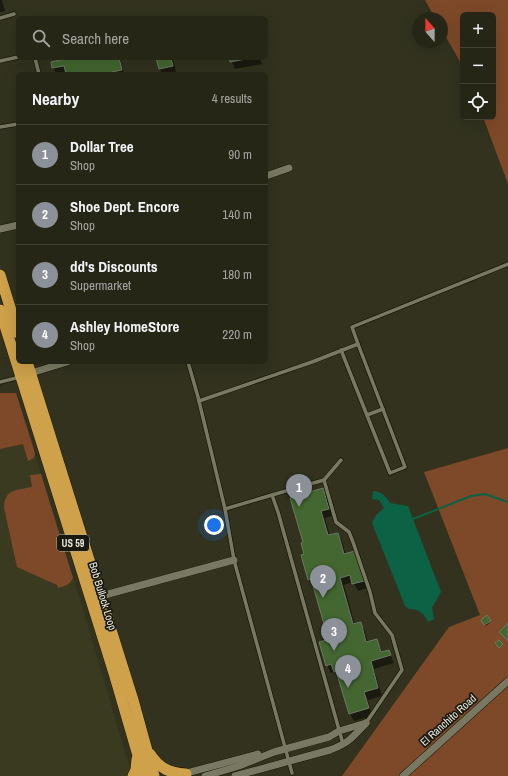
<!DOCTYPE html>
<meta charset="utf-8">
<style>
body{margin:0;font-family:"Archivo Narrow",sans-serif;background:#323224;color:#f1f3f6}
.controls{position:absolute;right:12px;top:12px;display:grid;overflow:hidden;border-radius:6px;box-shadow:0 4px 16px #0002}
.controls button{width:36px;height:36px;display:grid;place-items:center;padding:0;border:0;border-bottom:1px solid #424336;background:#262617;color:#f1f3f6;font:20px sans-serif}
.compass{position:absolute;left:412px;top:12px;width:36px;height:36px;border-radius:50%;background:#262617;box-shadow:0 4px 16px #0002;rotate:339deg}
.you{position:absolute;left:214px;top:525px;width:14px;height:14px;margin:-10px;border:3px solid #fff;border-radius:50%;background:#1a73e8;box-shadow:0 0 0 6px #1a73e833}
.badge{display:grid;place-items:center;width:26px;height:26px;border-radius:50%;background:#8c9099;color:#fff;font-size:13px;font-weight:700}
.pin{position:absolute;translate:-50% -33px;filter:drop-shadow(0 1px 2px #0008)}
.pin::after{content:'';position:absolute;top:21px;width:14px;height:12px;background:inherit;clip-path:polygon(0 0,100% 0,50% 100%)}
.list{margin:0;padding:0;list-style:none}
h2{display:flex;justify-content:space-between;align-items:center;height:52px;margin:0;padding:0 16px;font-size:17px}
h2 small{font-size:13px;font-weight:400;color:#a4a5a1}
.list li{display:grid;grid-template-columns:26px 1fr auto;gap:12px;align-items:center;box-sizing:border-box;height:60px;padding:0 16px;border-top:1px solid #424336}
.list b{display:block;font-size:15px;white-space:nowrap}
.list p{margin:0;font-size:13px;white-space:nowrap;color:#a4a5a1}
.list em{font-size:13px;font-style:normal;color:#a4a5a1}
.icon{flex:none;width:22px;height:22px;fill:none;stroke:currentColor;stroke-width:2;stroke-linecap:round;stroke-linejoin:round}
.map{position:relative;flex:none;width:508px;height:776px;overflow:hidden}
.search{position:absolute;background:#262617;box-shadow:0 4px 16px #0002;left:16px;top:16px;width:252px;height:44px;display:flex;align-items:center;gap:10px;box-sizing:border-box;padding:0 14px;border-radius:6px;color:#a4a5a1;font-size:15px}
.panel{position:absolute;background:#262617;box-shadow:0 4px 16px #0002;left:16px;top:72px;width:252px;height:292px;border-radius:6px}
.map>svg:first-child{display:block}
.built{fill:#3a3a20}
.green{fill:#7e4929}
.water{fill:#0b6244}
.shadow{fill:#0007}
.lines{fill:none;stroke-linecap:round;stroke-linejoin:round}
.stream{stroke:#0b6244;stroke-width:2}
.building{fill:#446731;stroke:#6c7966}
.service-casing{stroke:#1a1907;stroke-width:5}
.minor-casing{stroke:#1a1907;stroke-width:8}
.trunk-casing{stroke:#1a1907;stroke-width:12}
.service{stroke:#797963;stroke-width:3.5}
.minor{stroke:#797963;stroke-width:7}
.trunk{stroke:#cea14a;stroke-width:11}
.labels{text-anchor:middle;stroke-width:3.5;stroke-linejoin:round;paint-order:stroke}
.shield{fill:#191911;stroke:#ababa0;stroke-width:1}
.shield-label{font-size:10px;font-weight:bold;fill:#eaeade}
.street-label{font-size:11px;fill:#eaeade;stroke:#191911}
</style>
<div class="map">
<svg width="508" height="776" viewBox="0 0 508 776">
<rect width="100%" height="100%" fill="#32321f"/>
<polygon class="built" points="16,393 85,616 132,776 0,776 0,397"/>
<g class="green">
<polygon points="425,0 508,0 508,184 483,117 493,117 493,15 463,15 463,67 442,30 442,18 435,18"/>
<polygon points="0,393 16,393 35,453 34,458 28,461 23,444 0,449"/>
<polygon points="508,448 508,776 342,776 449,627 480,615 424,472"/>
<path d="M 41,474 L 73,578 C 70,585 65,586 58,588 L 57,585 L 17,567 L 4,508 C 4,489 17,490 32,487 L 30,475 Z"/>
</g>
<path class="water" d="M 373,491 C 382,492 385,495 390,503 L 408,506 L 441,592 L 432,608 L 434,619 L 428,622 C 424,613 419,609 409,609 L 405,606 L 372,523 L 376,515 L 384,508 L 379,500 L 372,499 Z"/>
<g class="shadow">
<polygon points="0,0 2,0 5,11 0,12"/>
<polygon points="74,58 120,58 124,74 56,74 52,63"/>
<polygon points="157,58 173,58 176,72 162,74 160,69"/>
<polygon points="230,58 260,58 262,64 235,69"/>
<polygon points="322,489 327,497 332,516 325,518 330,536 338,534 342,541 346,555 355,552 367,588 358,591 353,582 344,585 355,625 360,623 365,631 368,643 377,640 383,653 389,651 394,663 374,669 382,696 368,700 372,716 354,721 350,714 339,679 335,672 331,673 327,665 328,631 314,587 313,587 309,580 305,555 304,543"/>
<polygon points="487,617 491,622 486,626 482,620"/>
</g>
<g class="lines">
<polyline class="stream" points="413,519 471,496 485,494 508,502"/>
</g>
<g class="building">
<polygon points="69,58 119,58 122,70 112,72 112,74 66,74 64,66 52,68 51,62"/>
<polygon points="156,58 171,58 173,66 159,69"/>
<polygon points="229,58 251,58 230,62"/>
<polygon points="323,488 329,509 321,511 328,535 338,533 344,554 355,551 364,581 352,584 350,575 340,578 353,624 361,622 366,642 377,639 381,652 389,650 391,655 371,661 378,688 364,692 369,708 349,714 336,671 334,672 331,664 326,666 319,642 326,640 324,632 326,631 311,579 308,580 301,555 304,554 301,543 303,542 290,498"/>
<polygon points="487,615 491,621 484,625 481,620"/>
<polygon points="508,623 508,641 499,632"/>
<polygon points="499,640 503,644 499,648 495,643"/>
</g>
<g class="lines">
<g class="service-casing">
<g id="service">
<polyline points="0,18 14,14"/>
<polyline points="35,58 39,74"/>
<polyline points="0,61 18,57"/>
<polyline points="0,127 18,124"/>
<polyline points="341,350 390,473 405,467 358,344"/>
<polyline points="188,362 198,397 225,509"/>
<polyline points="0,382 20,377"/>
<polyline points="199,401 312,362 358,344 352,327 508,264"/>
<polyline points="367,415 383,409"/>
<polyline points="341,460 324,480 336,522 349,532 353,542 370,592 375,613 392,635 402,670 366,723"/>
<polyline points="272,495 324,480"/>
<polyline points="292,773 234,560 225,509 272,495 278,512 343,744"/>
</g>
</g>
<g class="minor-casing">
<g id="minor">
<polyline points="266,176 289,168"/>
<polyline points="0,229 18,225"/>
<polyline points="31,373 67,362"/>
<polyline points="101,596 234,560"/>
<polyline points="183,774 258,754"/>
<polyline points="205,776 239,766 274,752 329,737 339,731 366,723"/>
<path d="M 235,776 L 330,750 C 349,743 352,738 366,723"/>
<polyline points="403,776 508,681"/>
</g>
</g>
<g class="trunk-casing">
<g id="trunk">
<polyline points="0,275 18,333"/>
<polyline points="0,310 114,673 144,776"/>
<polyline points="27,362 133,700 154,776"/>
<path d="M 150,754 C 159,768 169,773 186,774"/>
<polyline points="133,776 136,770 137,759"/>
</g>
</g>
<use href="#service" class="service"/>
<use href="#minor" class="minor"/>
<use href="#trunk" class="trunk"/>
</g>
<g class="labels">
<rect class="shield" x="57" y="535" width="32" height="16" rx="3"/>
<g class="shield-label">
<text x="73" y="547">US 59</text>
</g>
<g class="street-label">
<text transform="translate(103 596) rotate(73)" y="4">Bob Bullock Loop</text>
<text transform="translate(448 720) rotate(-42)" y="4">El Ranchito Road</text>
</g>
</g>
</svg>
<div class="controls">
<button>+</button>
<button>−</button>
<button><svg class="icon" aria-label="locate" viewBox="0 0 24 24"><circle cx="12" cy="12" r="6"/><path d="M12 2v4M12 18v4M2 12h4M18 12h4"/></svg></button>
</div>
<svg class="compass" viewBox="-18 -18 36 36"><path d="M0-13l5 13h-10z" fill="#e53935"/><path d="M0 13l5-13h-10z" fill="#a4a5a1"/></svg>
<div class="you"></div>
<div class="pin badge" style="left:299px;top:507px">1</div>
<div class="pin badge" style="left:323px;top:598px">2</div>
<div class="pin badge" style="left:334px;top:651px">3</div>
<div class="pin badge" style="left:348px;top:688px">4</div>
<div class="search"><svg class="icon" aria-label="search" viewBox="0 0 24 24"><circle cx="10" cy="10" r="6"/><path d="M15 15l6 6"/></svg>Search here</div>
<section class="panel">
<h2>Nearby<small>4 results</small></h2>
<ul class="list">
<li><span class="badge">1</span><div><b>Dollar Tree</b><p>Shop</p></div><em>90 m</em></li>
<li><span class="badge">2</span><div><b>Shoe Dept. Encore</b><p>Shop</p></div><em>140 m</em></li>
<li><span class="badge">3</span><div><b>dd's Discounts</b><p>Supermarket</p></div><em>180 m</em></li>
<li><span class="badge">4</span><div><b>Ashley HomeStore</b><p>Shop</p></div><em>220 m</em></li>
</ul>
</section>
</div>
